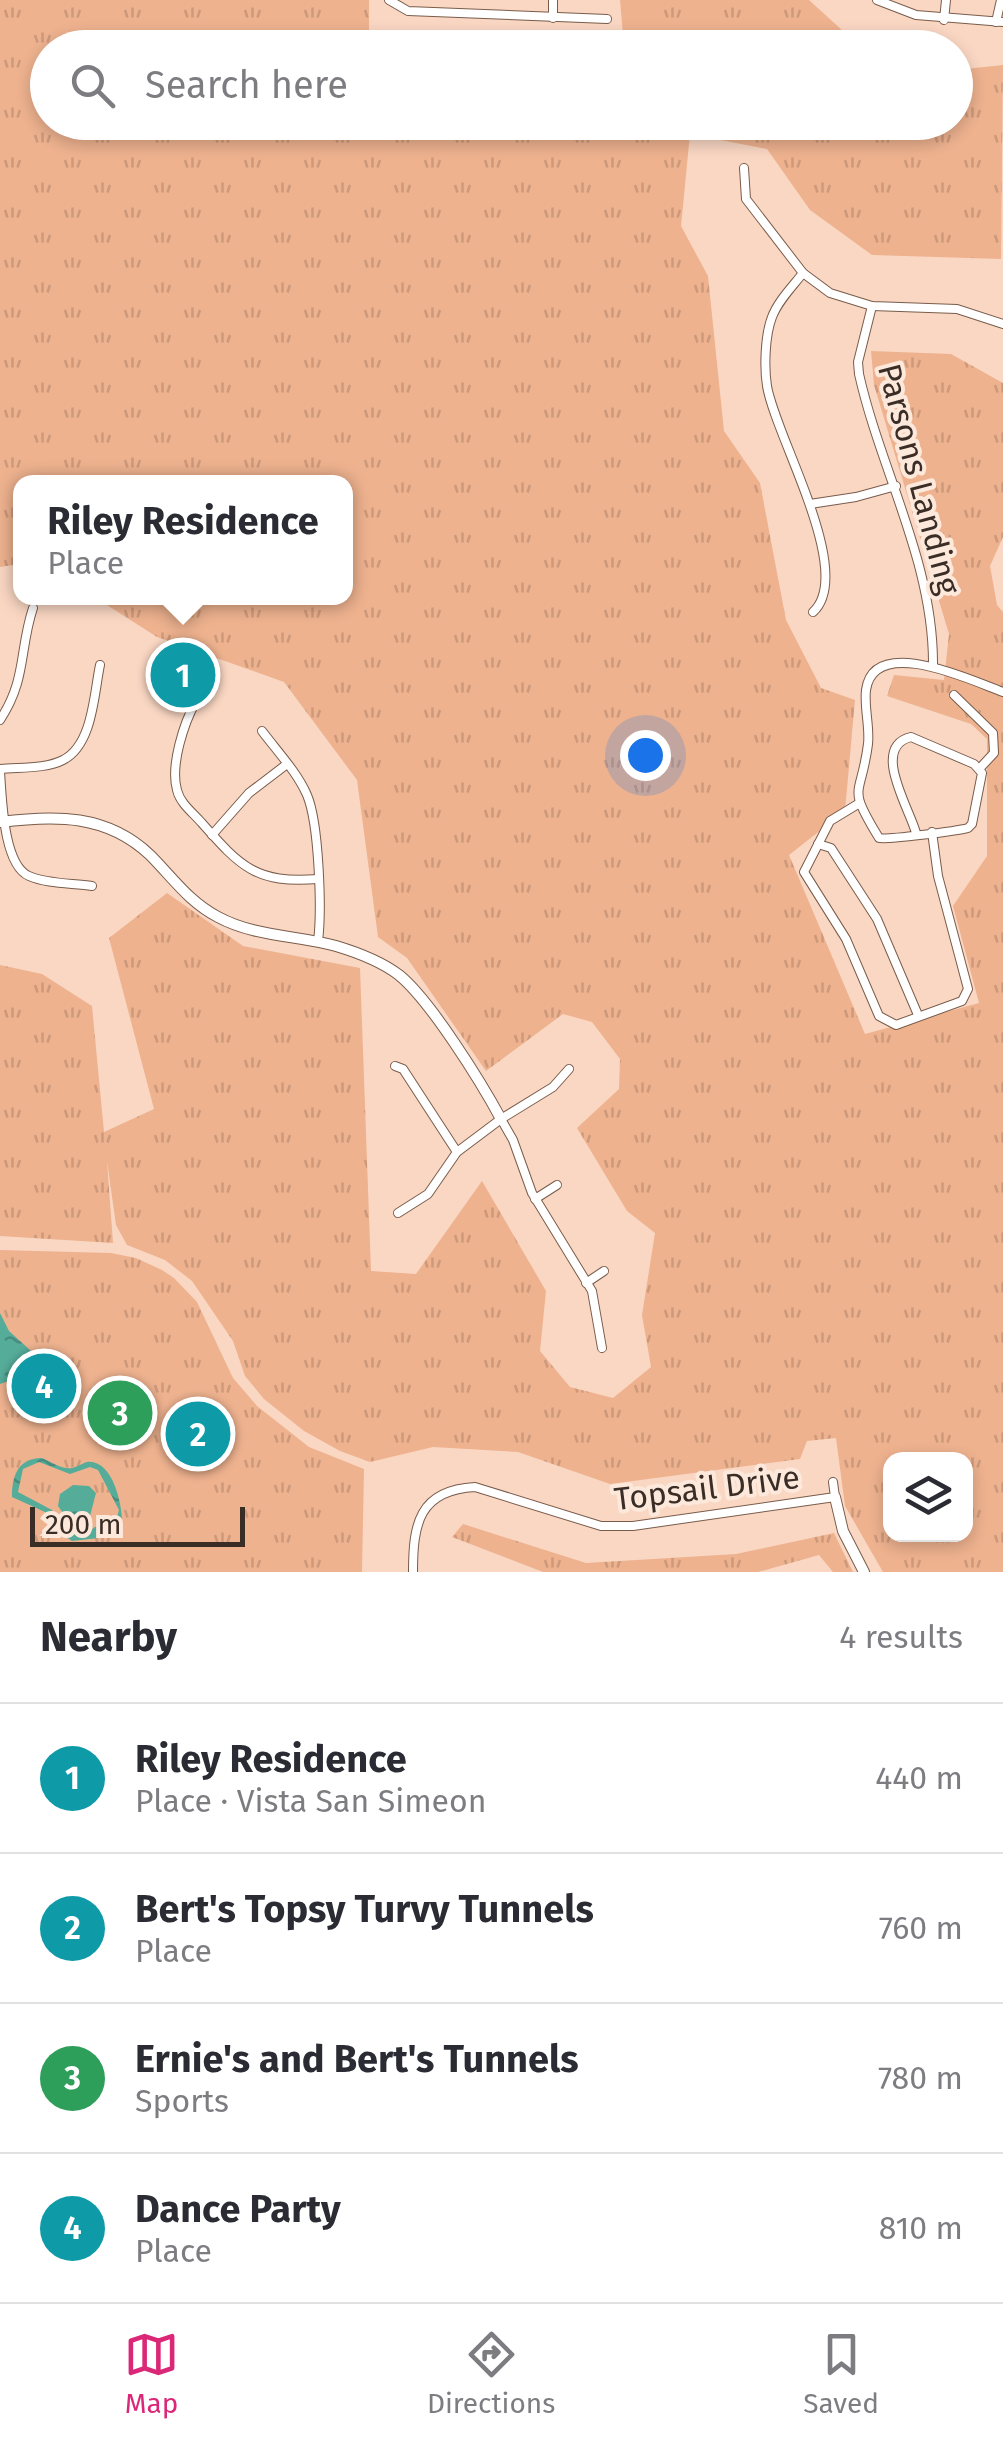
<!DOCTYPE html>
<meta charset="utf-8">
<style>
body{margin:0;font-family:"Fira Sans",sans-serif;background:#f7f7f7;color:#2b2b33}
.controls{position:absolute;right:30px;bottom:30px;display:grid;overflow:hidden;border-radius:20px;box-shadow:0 5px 15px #0003}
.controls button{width:90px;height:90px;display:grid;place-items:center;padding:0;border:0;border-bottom:2px solid #e1e1e2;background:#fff;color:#2b2b33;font:50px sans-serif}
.scale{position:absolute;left:30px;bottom:25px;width:215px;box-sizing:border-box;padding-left:10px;border:5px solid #3a2d25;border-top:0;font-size:28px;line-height:35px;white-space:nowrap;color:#3a2d25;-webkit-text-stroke:8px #fde8dc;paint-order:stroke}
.you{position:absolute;left:645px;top:755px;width:35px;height:35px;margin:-25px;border:8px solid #fff;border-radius:50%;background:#1a73e8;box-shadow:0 0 0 15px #1a73e833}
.badge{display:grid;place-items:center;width:65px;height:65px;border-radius:50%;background:#db2777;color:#fff;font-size:32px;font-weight:700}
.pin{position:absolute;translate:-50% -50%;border:5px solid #fff;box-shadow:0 2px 10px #0006}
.popup{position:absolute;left:13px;top:475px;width:340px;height:130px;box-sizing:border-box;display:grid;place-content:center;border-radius:20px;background:#fff;filter:drop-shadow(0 2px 8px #0005);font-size:32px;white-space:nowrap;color:#7c7c81}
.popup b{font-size:38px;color:#2b2b33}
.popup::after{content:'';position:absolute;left:50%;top:100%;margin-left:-20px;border:20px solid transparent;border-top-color:#fff}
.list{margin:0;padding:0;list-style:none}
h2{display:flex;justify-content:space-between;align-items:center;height:130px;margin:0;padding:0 40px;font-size:42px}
h2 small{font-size:32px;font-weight:400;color:#7c7c81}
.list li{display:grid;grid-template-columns:65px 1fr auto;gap:30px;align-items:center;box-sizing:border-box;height:150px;padding:0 40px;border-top:2px solid #e1e1e2}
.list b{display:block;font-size:38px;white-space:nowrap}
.list p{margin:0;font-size:32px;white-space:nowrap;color:#7c7c81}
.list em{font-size:32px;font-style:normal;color:#7c7c81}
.icon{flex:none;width:55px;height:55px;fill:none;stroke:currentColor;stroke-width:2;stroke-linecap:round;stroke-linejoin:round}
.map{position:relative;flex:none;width:1003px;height:1572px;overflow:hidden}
.search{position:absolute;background:#fff;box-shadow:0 5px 15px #0003;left:30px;right:30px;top:30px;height:110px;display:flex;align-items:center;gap:25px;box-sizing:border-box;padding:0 35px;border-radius:55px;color:#7c7c81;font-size:38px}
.sheet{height:730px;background:#fff}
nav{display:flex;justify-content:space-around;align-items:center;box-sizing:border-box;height:140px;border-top:2px solid #e1e1e2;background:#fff;font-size:28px;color:#7c7c81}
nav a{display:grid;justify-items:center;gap:5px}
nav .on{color:#db2777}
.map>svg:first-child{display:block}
.grass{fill:url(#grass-tufts);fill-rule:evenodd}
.water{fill:url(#water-ripples);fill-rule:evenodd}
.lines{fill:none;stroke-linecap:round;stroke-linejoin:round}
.pedestrian-casing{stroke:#795c4b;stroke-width:9}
.minor-casing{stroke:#795c4b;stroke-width:10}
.tertiary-casing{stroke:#795c4b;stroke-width:12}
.pedestrian{stroke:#fff;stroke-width:6}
.minor{stroke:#fff;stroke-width:8}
.tertiary{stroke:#fff;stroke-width:10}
.labels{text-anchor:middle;stroke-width:8;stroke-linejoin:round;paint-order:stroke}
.street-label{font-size:32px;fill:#3a2d25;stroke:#fde8dc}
</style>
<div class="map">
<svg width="1003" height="1572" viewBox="0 0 1003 1572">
<defs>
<pattern id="grass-tufts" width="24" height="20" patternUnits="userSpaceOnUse" patternTransform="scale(2.5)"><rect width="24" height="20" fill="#eeb28f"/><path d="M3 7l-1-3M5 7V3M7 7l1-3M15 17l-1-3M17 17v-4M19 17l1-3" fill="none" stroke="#cd997b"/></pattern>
<pattern id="water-ripples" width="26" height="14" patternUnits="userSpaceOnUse" patternTransform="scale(2.5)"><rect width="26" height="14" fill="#55ac99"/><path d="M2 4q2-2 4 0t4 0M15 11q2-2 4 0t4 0" fill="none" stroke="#478c7d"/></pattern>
</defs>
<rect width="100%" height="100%" fill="#fad7c3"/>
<g class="grass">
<path d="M 0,0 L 369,0 L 369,47 L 48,48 L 48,122 L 956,122 L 956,70 L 1003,65 L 1001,259 L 872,255 L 810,210 L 767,149 L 690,134 L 681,226 L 708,276 L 724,431 L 760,483 L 786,620 L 821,688 L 855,700 L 845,811 L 789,855 L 865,1034 L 979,1003 L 953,906 L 987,856 L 987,739 L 971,724 L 887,696 L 894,675 L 944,680 L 949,634 L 874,385 L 871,351 L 951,354 L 1003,383 L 1003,537 L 990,566 L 997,605 L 1003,612 L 1003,1572 L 883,1572 L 845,1506 L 836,1438 L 807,1441 L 800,1459 L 610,1484 L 518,1452 L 433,1447 L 370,1462 L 340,1451 L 304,1431 L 264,1399 L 245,1376 L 233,1341 L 192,1281 L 165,1260 L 127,1245 L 116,1225 L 107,1161 L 113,1243 L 0,1236 L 0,965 L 42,974 L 92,1006 L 104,1132 L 154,1109 L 109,938 L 167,893 L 243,946 L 360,968 L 371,1271 L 416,1274 L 482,1181 L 546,1291 L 540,1351 L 570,1387 L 613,1398 L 651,1367 L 642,1315 L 655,1233 L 627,1211 L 577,1128 L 619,1089 L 620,1059 L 592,1022 L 563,1014 L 486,1071 L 407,958 L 378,937 L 357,780 L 284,682 L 157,637 L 96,598 L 346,598 L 346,482 L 21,482 L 20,564 L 0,567 ZM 890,1460 L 966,1460 L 966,1534 L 890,1534 Z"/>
<polygon points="620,0 809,0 854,41 872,47 624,47"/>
<polygon points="0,1250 111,1253 136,1258 162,1270 174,1278 197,1302 233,1378 257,1406 309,1447 364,1469 362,1572 0,1572"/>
<polygon points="463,1524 586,1563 736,1554 834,1533 853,1572 833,1572 819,1555 758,1572 543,1572 452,1537"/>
</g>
<g class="water">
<polygon points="0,1313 9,1331 41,1360 24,1376 0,1384"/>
<path d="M 42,1458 C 51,1462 63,1470 72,1468 C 75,1468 85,1462 87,1462 C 114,1459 123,1509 122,1524 L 99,1538 L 72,1541 L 63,1535 L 45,1512 L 12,1497 C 12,1479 16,1458 42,1458 ZM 39,1462 L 70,1474 L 90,1467 L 98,1470 L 119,1510 L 116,1521 L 95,1527 L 83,1536 L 68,1533 L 52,1510 L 18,1492 L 23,1469 Z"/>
<polygon points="73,1485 89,1486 96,1493 90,1516 84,1522 65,1516 58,1506 60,1494"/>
</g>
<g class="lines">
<g class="pedestrian-casing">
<polyline id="pedestrian" points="203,1436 205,1437"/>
</g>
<g class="minor-casing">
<g id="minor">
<polyline points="389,0 408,11 607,19"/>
<polyline points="877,0 916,15 1003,22"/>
<polyline points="553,18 553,0"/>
<polyline points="944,20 946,0"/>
<polyline points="996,22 1001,0"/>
<polyline points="744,168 746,199 803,273 830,293 872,306 957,309 1003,324"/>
<path d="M 803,273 C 792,287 778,301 772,317 C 765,335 764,367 767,386 C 775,436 856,573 813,612"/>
<path d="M 872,306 L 858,362 L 859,374 C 881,472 934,563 933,666"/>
<polyline points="810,504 856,497 896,486"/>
<polyline points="954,695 993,733 994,753 980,768"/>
<path d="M 196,701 C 184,723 170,765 177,790 C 180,803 192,812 200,821 C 240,866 255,884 318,879"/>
<path d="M 0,720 C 27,679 19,650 33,608"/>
<path d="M 262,731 C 277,751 297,772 307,795 C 319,823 322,910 318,941"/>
<path d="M 0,769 C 19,767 46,769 63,760 C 93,745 94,693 100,665"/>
<path d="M 0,772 C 2,797 3,865 29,876 C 47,884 73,883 92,886"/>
<polyline points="858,804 830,821 804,872 846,939 879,1016 896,1025 962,1001 968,989 938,876 932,832"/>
<path d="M 916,833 C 910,809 870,747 911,737 L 974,764 L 982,773 L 972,824 L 968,828 C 957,831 886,840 879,838 C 846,784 861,799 868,744 C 870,727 864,708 866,690 C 874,633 975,682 1003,692"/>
<polyline points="212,835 249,793 287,764"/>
<polyline points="818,844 831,848 877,919 918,1015"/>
<polyline points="395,1066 403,1069 457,1152"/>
<polyline points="501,1119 513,1140 532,1193 592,1291 602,1348"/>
<polyline points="535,1199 557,1185"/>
<polyline points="398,1213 428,1194 457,1152 501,1119 553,1087 569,1069"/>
<polyline points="586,1283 604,1271"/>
<path d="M 413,1572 C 413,1524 419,1490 475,1487 L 601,1526 L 633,1526 L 835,1497 L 833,1482"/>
</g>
</g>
<g class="tertiary-casing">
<g id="tertiary">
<path d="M 0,822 C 55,815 107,814 150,855 C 173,878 189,902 218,917 C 255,937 297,935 336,946 C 356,952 382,962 399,975 C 430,1000 481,1082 501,1119"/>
<polyline points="835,1497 843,1531 864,1572"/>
</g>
</g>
<use href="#pedestrian" class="pedestrian"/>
<use href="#minor" class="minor"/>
<use href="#tertiary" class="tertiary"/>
</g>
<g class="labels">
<g class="street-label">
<text transform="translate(919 479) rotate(75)" y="11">Parsons Landing</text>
<text transform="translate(707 1488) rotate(-7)" y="11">Topsail Drive</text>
</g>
</g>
</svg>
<div class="controls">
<button><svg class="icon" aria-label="layers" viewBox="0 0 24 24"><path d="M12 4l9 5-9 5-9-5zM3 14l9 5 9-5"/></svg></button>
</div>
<div class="scale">200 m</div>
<div class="you"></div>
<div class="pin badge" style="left:183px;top:675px;background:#0f9aa8">1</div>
<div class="popup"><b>Riley Residence</b>Place</div>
<div class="pin badge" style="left:198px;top:1434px;background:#0f9aa8">2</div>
<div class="pin badge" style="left:120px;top:1413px;background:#2e9e5b">3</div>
<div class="pin badge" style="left:44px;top:1386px;background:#0f9aa8">4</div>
<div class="search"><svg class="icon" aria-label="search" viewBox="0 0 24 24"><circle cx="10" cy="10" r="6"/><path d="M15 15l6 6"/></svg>Search here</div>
</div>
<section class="sheet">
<h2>Nearby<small>4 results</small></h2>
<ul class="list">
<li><span class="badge" style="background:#0f9aa8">1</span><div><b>Riley Residence</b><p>Place · Vista San Simeon</p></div><em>440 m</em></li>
<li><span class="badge" style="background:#0f9aa8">2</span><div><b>Bert's Topsy Turvy Tunnels</b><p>Place</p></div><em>760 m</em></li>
<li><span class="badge" style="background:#2e9e5b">3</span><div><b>Ernie's and Bert's Tunnels</b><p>Sports</p></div><em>780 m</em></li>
<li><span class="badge" style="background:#0f9aa8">4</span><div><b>Dance Party</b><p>Place</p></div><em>810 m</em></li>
</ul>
</section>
<nav>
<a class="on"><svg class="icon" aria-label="map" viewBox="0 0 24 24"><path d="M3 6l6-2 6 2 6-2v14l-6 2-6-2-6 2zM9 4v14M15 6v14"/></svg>Map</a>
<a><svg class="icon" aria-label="directions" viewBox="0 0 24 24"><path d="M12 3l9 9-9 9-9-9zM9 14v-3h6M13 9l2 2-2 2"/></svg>Directions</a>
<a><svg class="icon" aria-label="saved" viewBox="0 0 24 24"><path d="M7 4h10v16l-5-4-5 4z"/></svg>Saved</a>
</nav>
